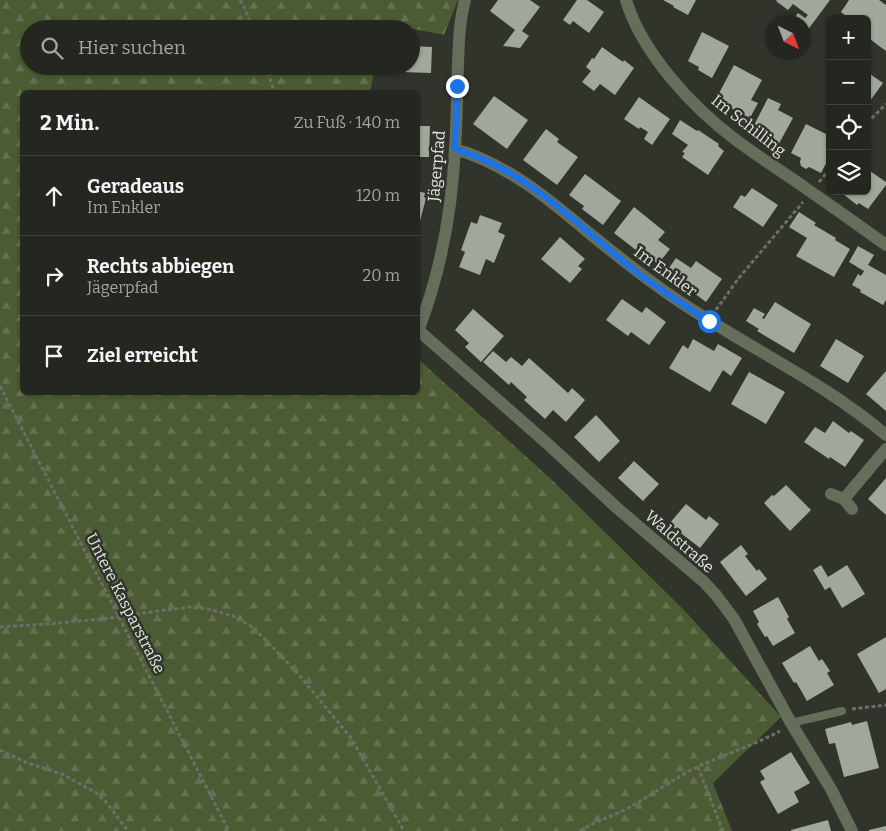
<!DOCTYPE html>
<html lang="de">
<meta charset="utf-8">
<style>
body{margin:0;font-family:Bitter,serif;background:#2c2f29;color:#f1f3f6}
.controls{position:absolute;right:15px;top:15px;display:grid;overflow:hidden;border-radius:8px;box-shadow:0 1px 4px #0004}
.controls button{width:45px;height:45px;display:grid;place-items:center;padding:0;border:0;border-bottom:1px solid #41443e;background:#242720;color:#f1f3f6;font:25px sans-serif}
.compass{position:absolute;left:766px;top:15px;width:45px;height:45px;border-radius:50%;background:#242720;box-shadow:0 1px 4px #0004;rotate:138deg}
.stop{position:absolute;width:15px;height:15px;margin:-11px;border:4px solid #1a73e8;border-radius:50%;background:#fff}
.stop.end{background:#1a73e8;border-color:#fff;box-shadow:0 1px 5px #0008}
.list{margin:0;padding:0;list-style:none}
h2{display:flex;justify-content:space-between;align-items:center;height:65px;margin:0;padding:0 20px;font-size:21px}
h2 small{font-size:16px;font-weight:400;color:#a3a5a5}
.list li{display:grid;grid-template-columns:32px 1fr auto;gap:15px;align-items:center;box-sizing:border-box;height:80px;padding:0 20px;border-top:1px solid #41443e}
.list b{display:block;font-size:19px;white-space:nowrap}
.list p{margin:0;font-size:16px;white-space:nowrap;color:#a3a5a5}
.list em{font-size:16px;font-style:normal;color:#a3a5a5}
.icon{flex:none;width:28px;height:28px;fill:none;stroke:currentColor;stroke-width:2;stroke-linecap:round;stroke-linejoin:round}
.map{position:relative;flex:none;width:886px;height:831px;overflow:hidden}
.search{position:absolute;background:#242720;box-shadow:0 1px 4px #0004;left:20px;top:20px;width:400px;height:55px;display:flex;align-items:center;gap:12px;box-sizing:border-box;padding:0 18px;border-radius:28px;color:#a3a5a5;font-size:19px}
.panel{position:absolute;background:#242720;box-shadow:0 1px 4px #0004;left:20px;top:90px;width:400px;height:305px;border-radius:8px}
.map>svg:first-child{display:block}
.forest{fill:url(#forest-firs)}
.building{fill:#a2a79c}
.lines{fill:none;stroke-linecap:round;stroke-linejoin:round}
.path{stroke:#6b6f66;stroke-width:3;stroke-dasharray:4 2.5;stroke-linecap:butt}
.lane{stroke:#656d5b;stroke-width:8}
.street{stroke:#656d5b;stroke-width:12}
.route{stroke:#1a73e8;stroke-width:6}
.labels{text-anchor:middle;stroke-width:5;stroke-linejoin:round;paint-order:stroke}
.street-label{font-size:16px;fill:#e1e4de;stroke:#30342b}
</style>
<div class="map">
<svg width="886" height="831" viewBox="0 0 886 831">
<defs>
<pattern id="forest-firs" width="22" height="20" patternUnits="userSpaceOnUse" patternTransform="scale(1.25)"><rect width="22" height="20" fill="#4b5b34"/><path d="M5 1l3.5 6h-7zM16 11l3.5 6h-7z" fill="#657251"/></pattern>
</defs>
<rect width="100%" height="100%" fill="#30342b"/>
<polygon class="forest" points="0,0 458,0 444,35 383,23 382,29 29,29 29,66 375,66 370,92 22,92 22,392 418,392 418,359 552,480 685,611 781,717 713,783 732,831 0,831"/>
<g class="building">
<polygon points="498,0 530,0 540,7 522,31 529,36 520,48 503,46 515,30 490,11"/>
<polygon points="577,0 587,0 604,12 589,33 573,21 570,25 563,20"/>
<polygon points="663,0 696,0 688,15 673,7 674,6"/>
<polygon points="777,0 830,0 804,35 804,22 791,22 798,13 805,18 808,15 793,4 788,10 776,1"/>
<polygon points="849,0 879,0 886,5 886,51 867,37 867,19 850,19 841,12"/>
<polygon points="702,32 729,46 712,78 698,70 699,67 688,61"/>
<polygon points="411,46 432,47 431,73 401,72 401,74 385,74 385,66 411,66"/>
<polygon points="602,47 623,62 624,60 634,68 615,95 600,84 594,91 582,82 591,71 586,67 592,58 594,59"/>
<polygon points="734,65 762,80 751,100 758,103 750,118 725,105 727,102 717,97"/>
<polygon points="867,72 883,83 867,105"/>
<polygon points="494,96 528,120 507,149 473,124"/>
<polygon points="639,97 670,119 652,145 644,139 648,132 640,127 639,129 624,119"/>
<polygon points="768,98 781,104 778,110 793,118 776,149 765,143 767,139 751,131"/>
<polygon points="680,120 697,131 698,130 719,144 718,146 724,151 708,175 682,157 685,153 682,152 688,145 672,134"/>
<polygon points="806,124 830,136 830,156 821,173 809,167 806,169 801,166 800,162 801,158 791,153"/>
<polygon points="418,126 430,126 429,157 418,157"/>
<polygon points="546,129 559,139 557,142 578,157 557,185 523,160"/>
<polygon points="867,169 886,182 886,185 868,209 859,203 857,205 843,194 844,192 843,191 867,191"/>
<polygon points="585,174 621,201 603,225 582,209 584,206 569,195"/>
<polygon points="752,188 778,205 763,227 733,207 741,195 745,197"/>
<polygon points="418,191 425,193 424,197 426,198 418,229"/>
<polygon points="634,207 665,232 658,240 670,249 658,264 647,255 645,257 614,233"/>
<polygon points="799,212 816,223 814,225 836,238 835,240 850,249 834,277 796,256 807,238 789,227"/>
<polygon points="480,215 502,223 498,232 505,235 494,263 486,259 480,275 459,267 465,252 461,250 471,222 477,224"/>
<polygon points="560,237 585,259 578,266 582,269 570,283 541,259"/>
<polygon points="858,246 874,255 868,265 886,275 886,300 883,305 860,292 861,290 852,285 858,274 861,276 864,271 849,262"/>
<polygon points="676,258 691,268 696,261 722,279 706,302 682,284 681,286 664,275"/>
<polygon points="622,299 642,313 646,307 666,322 649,345 631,332 628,336 606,320"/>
<polygon points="775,302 811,324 794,353 757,331 759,329 746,321 754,308 765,314 762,318 764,319"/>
<polygon points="473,309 504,336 481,362 465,347 469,343 455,330"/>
<polygon points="693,339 714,351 718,344 742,358 731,376 723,370 710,392 669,368 683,345 688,349"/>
<polygon points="836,339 864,356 848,383 820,366"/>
<polygon points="493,351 506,362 511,357 522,366 529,358 568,393 572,388 585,400 566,422 553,410 545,419 524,400 527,397 511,382 509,385 483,362"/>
<polygon points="886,371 886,411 866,394"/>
<polygon points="749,372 785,392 766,424 731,404"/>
<polygon points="596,415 620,441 599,462 574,437"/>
<polygon points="833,421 849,433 851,431 864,440 845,467 830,457 829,459 804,442 815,427 825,433"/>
<polygon points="634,461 659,484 643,501 618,478"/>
<polygon points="886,478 886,515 868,499"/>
<polygon points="786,485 811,510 790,531 764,503 772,495 774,496"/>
<polygon points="686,504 706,520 709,516 719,524 700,548 669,524"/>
<polygon points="741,545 748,554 745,556 757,571 759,569 767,579 746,596 720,562"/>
<polygon points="821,565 828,577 847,565 865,594 842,608 830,587 825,590 813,570"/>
<polygon points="778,597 789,617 787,619 795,633 773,646 767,636 765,637 757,624 759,622 753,611"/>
<polygon points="886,637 886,689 879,693 857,654"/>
<polygon points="810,646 819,661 822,659 830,671 827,673 834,685 807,701 796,682 794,683 782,663"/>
<polygon points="867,721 879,768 844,777 835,743 829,744 825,729 851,722 852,725"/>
<polygon points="791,752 810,783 794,792 799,802 778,814 760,782 765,779 760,771"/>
<polygon points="828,820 831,831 791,831 791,830"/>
<polygon points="886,826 886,831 869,831 869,830"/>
</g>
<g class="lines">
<g class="path">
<polyline points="240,0 245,9 252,29"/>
<polyline points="266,66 274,92"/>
<polyline points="867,123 886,104"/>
<polyline points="819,182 830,169"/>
<polyline points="716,310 738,279 803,202"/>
<polyline points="0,386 229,831"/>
<polyline points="0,627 60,623 119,617 150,612 190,607 209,609 233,616 254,628 300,676 351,738 404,831"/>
<polyline points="852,709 886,705"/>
<polyline points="0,750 25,762 62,774 95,792 106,802 128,831"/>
<polyline points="698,767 723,831"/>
<path d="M 580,831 C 593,822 608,818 622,811 C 649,798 672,779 699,766 C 726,754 754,745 780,731"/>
</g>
<polyline class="lane" points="791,723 842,711"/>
<g class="street">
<path d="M 626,0 C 642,53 692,107 736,140 C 760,158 786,174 811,192 C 836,209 861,227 886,245"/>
<path d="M 455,149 C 507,164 549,199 589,233 C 615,254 642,276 670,295 C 740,344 820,379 886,435"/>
<polyline points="418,330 550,446 617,508 704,582 716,595 734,619 791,723 831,789 852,831"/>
<path d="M 418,331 C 441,272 452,210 455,148 C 457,120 457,92 458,64 C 459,42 459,22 465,0"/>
<polyline points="831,494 844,499"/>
<polyline points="852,509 844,499 886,449"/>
</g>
</g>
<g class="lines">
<path class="route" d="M 457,86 L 455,149 C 524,169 576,223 630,267 C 655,287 682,304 709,321"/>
</g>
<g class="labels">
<g class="street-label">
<text transform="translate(749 125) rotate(38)" y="6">Im Schilling</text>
<text transform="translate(436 166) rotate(-85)" y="6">Jägerpfad</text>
<text transform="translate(666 271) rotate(36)" y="6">Im Enkler</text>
<text transform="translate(680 541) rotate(41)" y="6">Waldstraße</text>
<text transform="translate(126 603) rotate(63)" y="6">Untere Kasparstraße</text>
</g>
</g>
</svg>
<div class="controls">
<button>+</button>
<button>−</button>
<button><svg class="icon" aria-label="locate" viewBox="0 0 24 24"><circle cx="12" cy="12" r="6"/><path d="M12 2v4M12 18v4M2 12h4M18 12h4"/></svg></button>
<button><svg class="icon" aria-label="layers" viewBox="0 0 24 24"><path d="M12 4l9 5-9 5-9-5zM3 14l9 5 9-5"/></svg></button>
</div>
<svg class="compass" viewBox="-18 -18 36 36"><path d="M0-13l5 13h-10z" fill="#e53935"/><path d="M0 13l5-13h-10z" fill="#a3a5a5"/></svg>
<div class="stop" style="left:709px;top:321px"></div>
<div class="stop end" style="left:457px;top:86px"></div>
<div class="search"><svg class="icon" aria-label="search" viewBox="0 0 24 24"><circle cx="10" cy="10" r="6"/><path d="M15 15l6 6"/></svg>Hier suchen</div>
<section class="panel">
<h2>2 Min.<small>Zu Fuß · 140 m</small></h2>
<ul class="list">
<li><svg class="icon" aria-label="ahead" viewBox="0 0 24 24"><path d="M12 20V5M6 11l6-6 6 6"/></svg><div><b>Geradeaus</b><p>Im Enkler</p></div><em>120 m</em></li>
<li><svg class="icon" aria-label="right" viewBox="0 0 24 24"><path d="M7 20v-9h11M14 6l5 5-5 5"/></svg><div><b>Rechts abbiegen</b><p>Jägerpfad</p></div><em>20 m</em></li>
<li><svg class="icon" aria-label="arrive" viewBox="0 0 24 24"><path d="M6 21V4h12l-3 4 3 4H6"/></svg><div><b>Ziel erreicht</b></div></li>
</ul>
</section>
</div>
